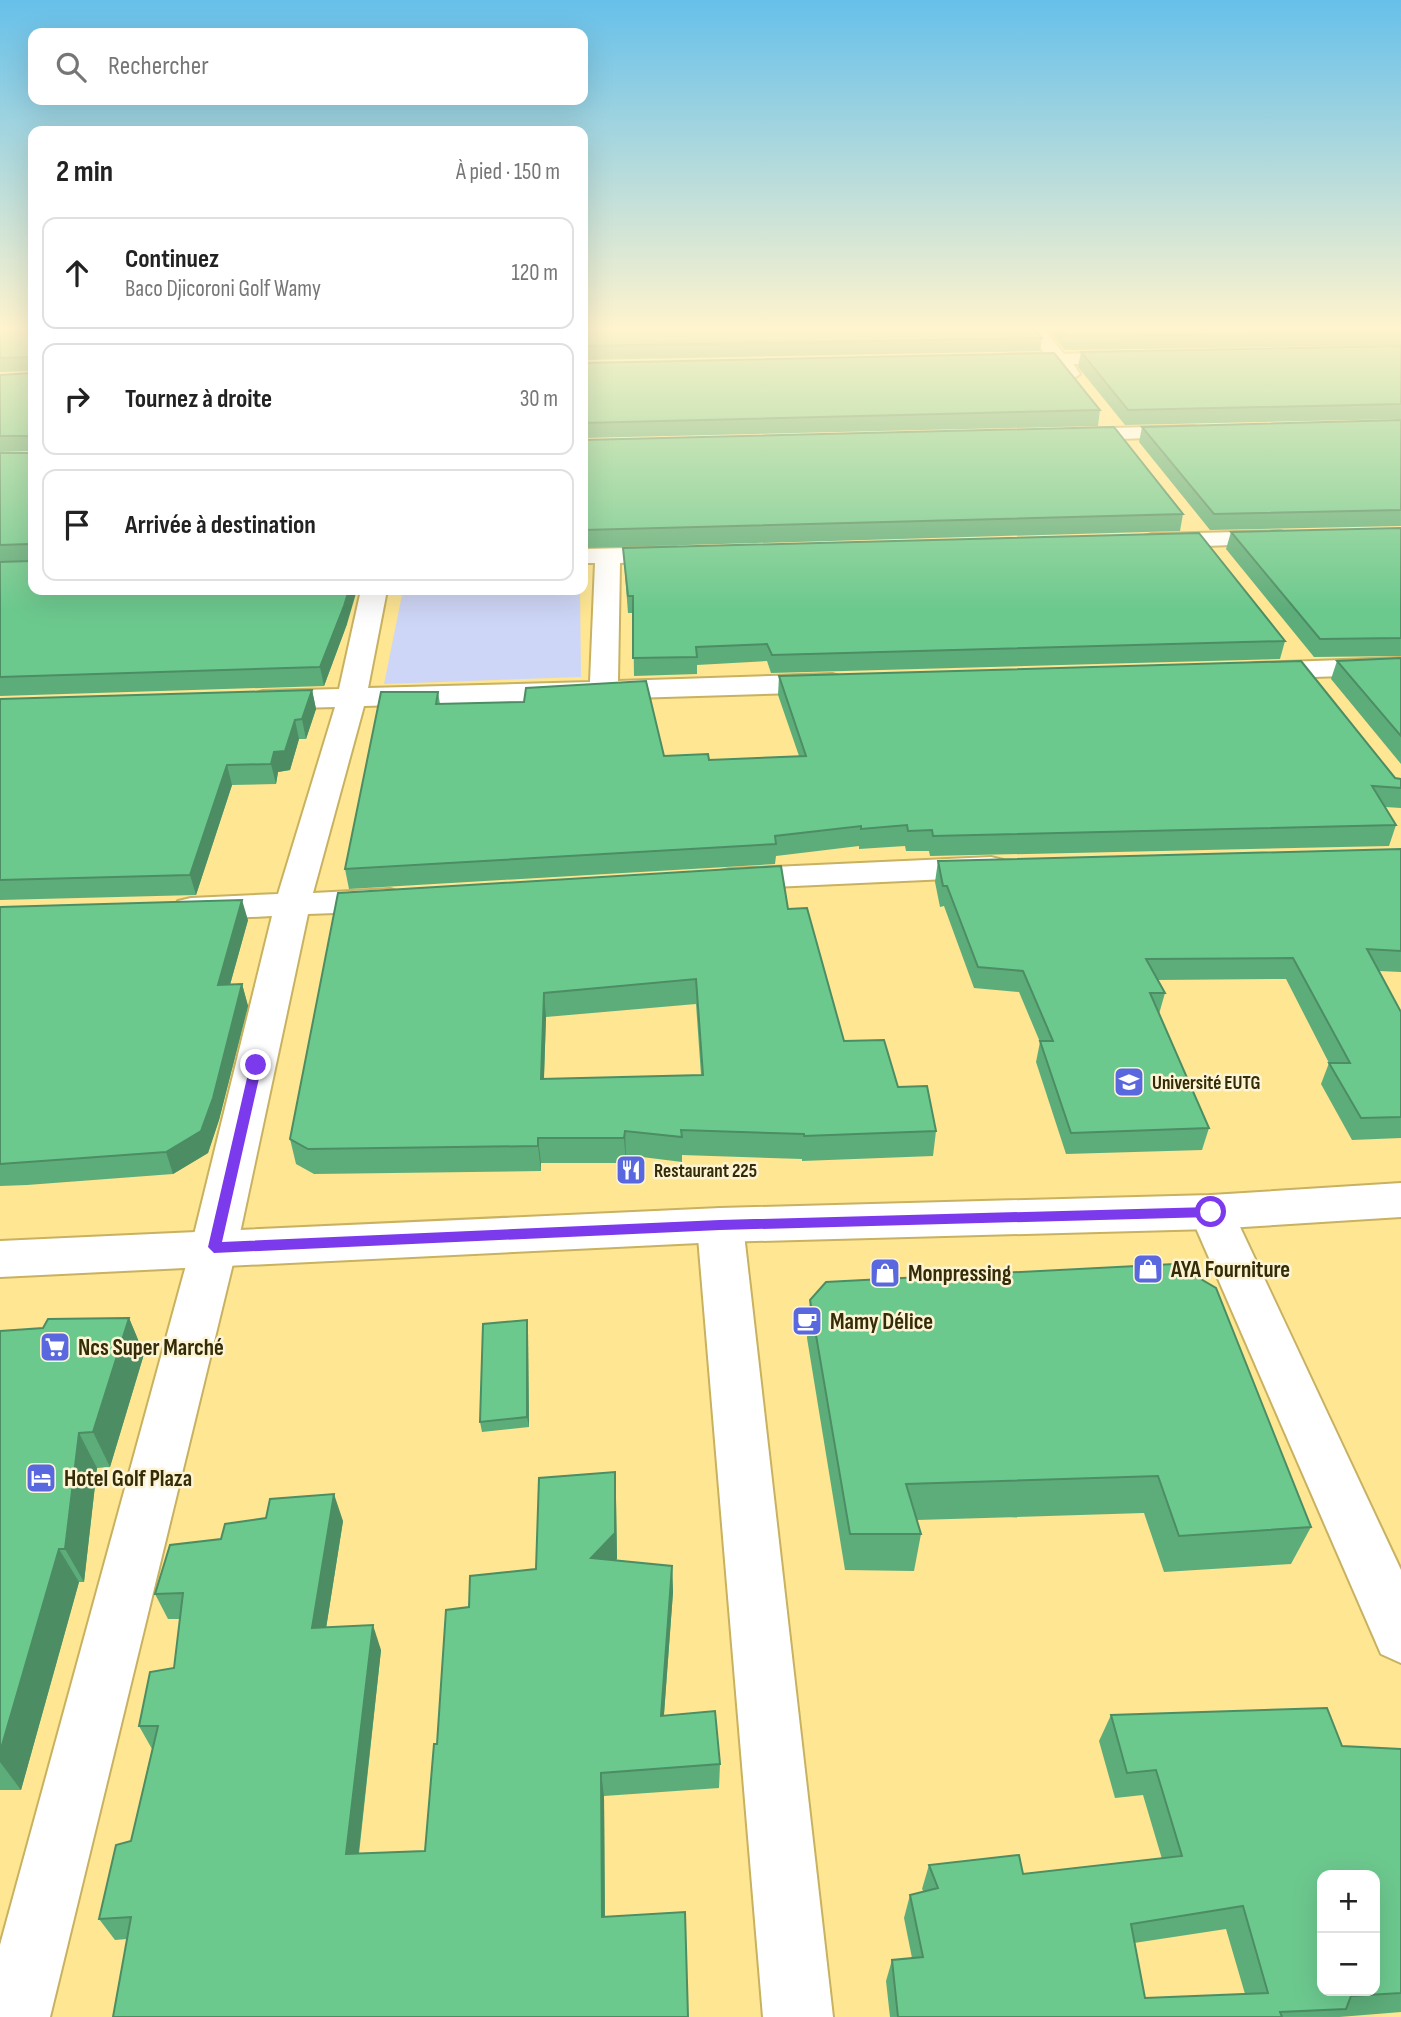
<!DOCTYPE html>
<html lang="fr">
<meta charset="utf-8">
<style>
body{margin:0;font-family:"Sofia Sans Condensed",sans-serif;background:#f2f2f2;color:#222}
.controls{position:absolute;right:21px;bottom:21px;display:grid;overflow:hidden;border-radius:14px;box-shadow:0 7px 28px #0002}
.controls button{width:63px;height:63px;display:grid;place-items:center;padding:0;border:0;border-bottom:2px solid #e0e0e0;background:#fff;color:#222;font:35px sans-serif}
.stop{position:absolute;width:21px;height:21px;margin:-16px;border:5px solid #7c3aed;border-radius:50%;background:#fff}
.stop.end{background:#7c3aed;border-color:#fff;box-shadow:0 2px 7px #0008}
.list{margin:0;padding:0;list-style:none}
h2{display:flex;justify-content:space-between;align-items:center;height:91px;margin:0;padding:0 28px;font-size:30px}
h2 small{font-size:23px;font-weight:400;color:#767676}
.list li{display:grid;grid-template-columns:46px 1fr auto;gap:21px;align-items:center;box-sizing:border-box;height:112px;margin:0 14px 14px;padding:0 14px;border:2px solid #e0e0e0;border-radius:14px}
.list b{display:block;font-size:26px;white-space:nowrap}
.list p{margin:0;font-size:23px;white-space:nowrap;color:#767676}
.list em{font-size:23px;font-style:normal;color:#767676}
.icon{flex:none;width:38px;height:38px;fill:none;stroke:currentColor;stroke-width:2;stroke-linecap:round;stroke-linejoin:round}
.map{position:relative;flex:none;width:1401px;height:2017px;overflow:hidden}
.search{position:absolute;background:#fff;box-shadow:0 7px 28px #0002;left:28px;top:28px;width:560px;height:77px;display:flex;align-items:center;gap:18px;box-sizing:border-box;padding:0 24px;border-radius:14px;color:#767676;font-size:26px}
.panel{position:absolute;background:#fff;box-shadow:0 7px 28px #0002;left:28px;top:126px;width:560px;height:469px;border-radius:14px}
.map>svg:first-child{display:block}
.green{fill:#ced6f7}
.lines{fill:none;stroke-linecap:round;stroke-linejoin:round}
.minor-casing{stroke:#c8b160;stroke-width:4}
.tertiary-casing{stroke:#c8b160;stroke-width:4}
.minor{fill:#fff;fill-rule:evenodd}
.tertiary{fill:#fff;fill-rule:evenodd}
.wall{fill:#5dad7a;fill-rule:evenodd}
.shaded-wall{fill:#4c8d63}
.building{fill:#6cc98e;stroke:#4c8d63;stroke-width:2;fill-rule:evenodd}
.route{fill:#7c3aed}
.labels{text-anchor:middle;stroke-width:5;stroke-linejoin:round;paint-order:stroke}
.poi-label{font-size:19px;font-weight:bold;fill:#342b07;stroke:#fdf4d5;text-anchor:start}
.near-poi-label{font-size:23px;font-weight:bold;fill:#342b07;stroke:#fdf4d5;text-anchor:start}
</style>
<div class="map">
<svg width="1401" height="2017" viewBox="0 0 1401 2017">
<rect width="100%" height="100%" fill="#fee693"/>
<polygon class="green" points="403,590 580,590 581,677 384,684"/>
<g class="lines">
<g class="minor-casing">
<g id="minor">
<polygon points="1024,327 1042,327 1064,354 1133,352 1142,358 1133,364 1073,364 1080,374 1071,380 1064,378 1054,365 1001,364 999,360 1008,354 1045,354"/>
<polygon points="1193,426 1200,428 1203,432 1200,436 1068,441 1061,439 1058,435 1061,431 1068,429"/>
<polygon points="1280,531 1288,533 1292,538 1288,543 1152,548 1144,546 1140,541 1144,536 1152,534"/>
<polygon points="675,547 684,549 687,554 684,559 620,563 618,681 832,674 842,677 846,683 842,689 832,692 364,706 313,893 390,889 402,893 408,900 402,907 390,911 308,914 237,1247 50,2017 0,2017 0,1945 191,1247 272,916 191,920 178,917 173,909 178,901 191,898 278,894 335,707 263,709 253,706 249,700 253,694 263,691 339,689 361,590 387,590 368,688 590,682 595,563 583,563 583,549"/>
<polygon points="1401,658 1401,674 1256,679 1246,677 1242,671 1246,665 1256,663"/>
<polygon points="991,857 1003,860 1008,867 1003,874 991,877 729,889 717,886 712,879 717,872 729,869"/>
<polygon points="1211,1195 1227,1200 1233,1212 1401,1570 1401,1663 1381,1654 1189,1212 1195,1200"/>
<polygon points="720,1208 736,1213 743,1225 833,2017 763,2017 697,1225 704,1213"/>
</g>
</g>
<g class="tertiary-casing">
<polygon id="tertiary" points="1401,1183 1401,1217 1211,1229 720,1242 0,1277 0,1241 720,1208 1211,1195"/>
</g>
<use href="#minor" class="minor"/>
<use href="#tertiary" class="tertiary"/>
</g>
<g class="wall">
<polygon points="0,327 347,624 324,686 0,696 0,453 28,453 30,451 0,452 0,375 31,373 31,371 0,372"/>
<polygon points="583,327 1042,338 1040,351 583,360 583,361"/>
<polygon points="1045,327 1401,327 1401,345 1065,350"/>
<polygon points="1401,346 1401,419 1125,425 1078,367 1081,352"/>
<polygon points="583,363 1100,410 1098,426 583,438 583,439"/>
<polygon points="1401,420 1401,526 1210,530 1139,442 1142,427"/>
<polygon points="583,440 1183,514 1180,531 583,548"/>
<polygon points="1401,528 1401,656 1314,657 1226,549 1231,532"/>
<polygon points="623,548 1285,641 1280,659 771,673 767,661 697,665 697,674 634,676 633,613 628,613"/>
<polygon points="1401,658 1401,764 1331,679 1337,661"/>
<polygon points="779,676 1395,778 1401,779 1401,808 1385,807 1396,825 1389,846 930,856 929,851 906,851 905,846 859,849 859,846 776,856 775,864 349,889 345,869 438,692 440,704 664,756 709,760 799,756 778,695"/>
<polygon points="312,690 316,709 306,739 299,739 290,770 278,772 276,784 232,785 196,895 0,900 0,699"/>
<polygon points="1401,849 1401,972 1379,971 1401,1012 1401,1138 1352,1140 1321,1084 1329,1063 1286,979 1157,980 1165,993 1159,1014 1209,1128 1202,1150 1066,1154 1036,1062 1040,1042 1019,992 974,988 944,906 940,907 935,882 938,861"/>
<path d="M 338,893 L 788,909 L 844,1041 L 898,1087 L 936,1131 L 933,1156 L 802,1161 L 802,1159 L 682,1155 L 682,1162 L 626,1155 L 626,1163 L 541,1163 L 541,1171 L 314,1174 L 296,1164 L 290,1139 ZM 696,1004 L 701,1075 L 544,1079 L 546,1017 Z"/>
<polygon points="0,907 248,920 230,985 242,984 248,1006 219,1120 208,1153 173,1174 27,1185 0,1186"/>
<polygon points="810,1300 1311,1527 1291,1564 1164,1572 1144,1513 917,1520 921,1534 914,1571 845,1570 807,1338"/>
<polygon points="129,1318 144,1354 110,1467 97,1468 84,1582 79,1582 21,1790 0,1790 0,1331 43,1328"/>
<polygon points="528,1331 529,1427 482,1432 480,1422"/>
<polygon points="615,1472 616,1499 617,1559 615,1560 672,1566 673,1592 664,1715 720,1764 719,1788 604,1796 605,1917 688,2017 127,1939 115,1940 99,1919 131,1841 152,1749 139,1726 174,1668 180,1619 168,1619 155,1594 221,1539 343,1521 326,1628 381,1650 359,1854 425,1851 437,1744 469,1607 536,1569"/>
<path d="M 1111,1715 L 1342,1746 L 1401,1749 L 1401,2012 L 1339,2017 L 890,2017 L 886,1981 L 892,1960 L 912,1958 L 904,1918 L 910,1895 L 924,1892 L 922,1889 L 929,1865 L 1023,1874 L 1162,1859 L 1143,1795 L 1115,1798 L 1099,1741 ZM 1226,1929 L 1245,1994 L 1145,1998 L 1134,1943 Z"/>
</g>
<g class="shaded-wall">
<polygon points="349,590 357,590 347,624 324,686 320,667"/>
<polygon points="312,690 316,709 306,739 302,719"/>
<polygon points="295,720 299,739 290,770 278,772 276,784 271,764 274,752"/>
<polygon points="227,765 232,785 196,895 190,875"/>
<polygon points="242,900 248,920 224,1006 218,985"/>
<polygon points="242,984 248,1006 219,1120 208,1153 173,1174 166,1152"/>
<polygon points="544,993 546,1017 543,1103 541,1079"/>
<polygon points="625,1131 626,1155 626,1163 624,1138"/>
<polygon points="538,1138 541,1163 541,1171 538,1146"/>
<polygon points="129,1318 144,1354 110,1467 93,1432"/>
<polygon points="527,1320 528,1331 529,1427 527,1417"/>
<polygon points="79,1433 97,1468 84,1582 65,1549"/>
<polygon points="615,1472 616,1499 617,1559 594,1584 591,1558"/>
<polygon points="334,1494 343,1521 322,1654 312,1628"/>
<polygon points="59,1549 79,1582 21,1790 0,1762 0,1752"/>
<polygon points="672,1566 673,1592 662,1740 661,1716"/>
<polygon points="373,1625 381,1650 356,1876 346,1854"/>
<polygon points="601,1773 604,1796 605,1938 602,1917"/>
</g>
<g class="building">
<polygon points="0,327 33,327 33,590 349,590 344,606 320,667 0,677 0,562 29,561 29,544 0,545 0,453 28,453 31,450 31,438 28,436 0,436 0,375 31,373 31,360 29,357 0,358"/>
<polygon points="583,327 1033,327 1042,338 583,346"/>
<polygon points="1059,327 1401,327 1401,331 1067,336"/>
<polygon points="1401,346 1401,404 1128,410 1081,352"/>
<polygon points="1054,353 1100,410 583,423 583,363"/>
<polygon points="1401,420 1401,510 1214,514 1142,427"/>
<polygon points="1114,427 1183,514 583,530 583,440"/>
<polygon points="1401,528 1401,638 1320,639 1231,532"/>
<polygon points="1199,533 1285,641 772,655 767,644 696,647 697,657 633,658 633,596 628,596 623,548"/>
<polygon points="1401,658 1401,736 1337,661"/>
<polygon points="1301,661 1395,778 1401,779 1401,788 1372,786 1396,825 933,836 932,830 908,831 907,825 861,829 861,826 775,836 776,844 345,869 381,692 438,692 436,704 524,702 526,688 646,681 664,756 708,754 709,760 806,756 779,676"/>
<polygon points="312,690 302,719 295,720 285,751 274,752 271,764 227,765 190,875 0,880 0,699"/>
<polygon points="1401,849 1401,951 1367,949 1401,1012 1401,1117 1361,1118 1329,1063 1350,1063 1293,958 1146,959 1165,993 1150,993 1209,1128 1071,1133 1040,1041 1053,1041 1023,971 978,967 947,886 943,886 938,861"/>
<path d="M 781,866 L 788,909 L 807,908 L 844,1041 L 884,1040 L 898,1087 L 927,1086 L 936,1131 L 804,1136 L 804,1134 L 681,1130 L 682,1137 L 625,1131 L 624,1138 L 538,1138 L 538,1146 L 308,1149 L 290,1139 L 338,893 ZM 696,979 L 703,1075 L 541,1079 L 544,993 Z"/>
<polygon points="242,900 218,985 242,984 213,1098 201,1131 166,1152 0,1164 0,907"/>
<polygon points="1175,1264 1216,1288 1311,1527 1179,1536 1158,1476 906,1484 921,1534 850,1534 810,1300 826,1282"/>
<polygon points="129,1318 93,1432 79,1433 65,1549 59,1549 0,1752 0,1331 43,1328 48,1319"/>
<polygon points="527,1320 527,1417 480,1422 483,1324"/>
<polygon points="615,1472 615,1533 591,1558 672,1566 661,1716 715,1711 720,1764 601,1773 602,1917 685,1912 688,2017 113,2017 131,1917 99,1919 116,1845 131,1841 158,1726 139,1726 150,1672 174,1668 183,1593 155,1594 170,1545 221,1539 225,1524 266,1518 270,1499 334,1494 312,1628 373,1625 346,1854 425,1851 434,1744 437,1744 446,1610 469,1607 470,1576 536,1569 539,1478"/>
<path d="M 1327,1708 L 1342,1746 L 1401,1749 L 1401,1993 L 1351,1996 L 1346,2009 L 1280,2012 L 1282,2017 L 898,2017 L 892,1960 L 923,1957 L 910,1895 L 938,1888 L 929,1865 L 1019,1855 L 1023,1874 L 1182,1856 L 1156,1770 L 1127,1773 L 1111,1715 ZM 1322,1875 L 1375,1875 L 1375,1991 L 1322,1991 ZM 1243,1906 L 1268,1993 L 1145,1998 L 1131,1924 Z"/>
</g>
<linearGradient id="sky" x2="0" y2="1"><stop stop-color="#66c0ea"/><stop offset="0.54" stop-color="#fff4ce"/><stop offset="1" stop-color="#fff4ce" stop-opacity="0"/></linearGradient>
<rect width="1401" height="609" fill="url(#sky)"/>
<polygon class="route" points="256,1060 262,1065 222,1242 720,1220 1211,1207 1218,1212 1211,1217 720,1230 214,1253 208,1247 250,1065"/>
<defs>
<g id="university-square" transform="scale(1.575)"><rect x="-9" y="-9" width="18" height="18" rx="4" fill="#5a68df" stroke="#fdf4d5"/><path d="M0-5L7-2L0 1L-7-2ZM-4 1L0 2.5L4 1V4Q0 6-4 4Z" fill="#fff"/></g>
<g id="restaurant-square" transform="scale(1.575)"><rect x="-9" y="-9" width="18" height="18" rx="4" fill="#5a68df" stroke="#fdf4d5"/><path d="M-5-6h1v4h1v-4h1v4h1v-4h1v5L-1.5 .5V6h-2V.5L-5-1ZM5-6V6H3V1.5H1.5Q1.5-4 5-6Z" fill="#fff"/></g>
<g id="shop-square" transform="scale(1.575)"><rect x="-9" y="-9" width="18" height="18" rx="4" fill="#5a68df" stroke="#fdf4d5"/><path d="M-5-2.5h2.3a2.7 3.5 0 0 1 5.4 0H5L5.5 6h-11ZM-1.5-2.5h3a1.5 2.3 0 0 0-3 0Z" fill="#fff"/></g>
<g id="cafe-square" transform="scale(1.575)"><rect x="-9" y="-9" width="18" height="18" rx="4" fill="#5a68df" stroke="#fdf4d5"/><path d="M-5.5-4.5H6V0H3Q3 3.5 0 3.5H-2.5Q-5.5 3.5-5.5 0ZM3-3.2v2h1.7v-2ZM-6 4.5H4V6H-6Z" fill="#fff"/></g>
<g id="supermarket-square" transform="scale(1.575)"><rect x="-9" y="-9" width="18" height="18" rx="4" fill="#5a68df" stroke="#fdf4d5"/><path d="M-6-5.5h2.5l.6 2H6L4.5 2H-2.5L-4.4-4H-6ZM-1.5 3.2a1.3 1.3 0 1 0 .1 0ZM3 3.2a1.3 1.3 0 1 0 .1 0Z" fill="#fff"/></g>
<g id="hotel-square" transform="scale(1.575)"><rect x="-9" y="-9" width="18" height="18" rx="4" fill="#5a68df" stroke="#fdf4d5"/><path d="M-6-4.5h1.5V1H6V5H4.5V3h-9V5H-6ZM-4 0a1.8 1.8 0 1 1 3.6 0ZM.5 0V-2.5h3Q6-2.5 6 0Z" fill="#fff"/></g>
</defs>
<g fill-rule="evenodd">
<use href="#university-square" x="1129" y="1082"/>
<use href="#restaurant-square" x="631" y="1170"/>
<use href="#shop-square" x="1148" y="1269"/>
<use href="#shop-square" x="885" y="1273"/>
<use href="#cafe-square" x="807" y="1321"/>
<use href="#supermarket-square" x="55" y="1347"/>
<use href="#hotel-square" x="41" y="1478"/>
</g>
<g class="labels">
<g class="poi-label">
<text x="1152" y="1089">Université EUTG</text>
<text x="654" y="1177">Restaurant 225</text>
</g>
<g class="near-poi-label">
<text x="1171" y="1277">AYA Fourniture</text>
<text x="908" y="1281">Monpressing</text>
<text x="830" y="1329">Mamy Délice</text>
<text x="78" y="1355">Ncs Super Marché</text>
<text x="64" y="1486">Hotel Golf Plaza</text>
</g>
</g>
</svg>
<div class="controls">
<button>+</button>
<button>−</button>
</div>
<div class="stop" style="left:1211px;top:1212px"></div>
<div class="stop end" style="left:256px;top:1065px"></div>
<div class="search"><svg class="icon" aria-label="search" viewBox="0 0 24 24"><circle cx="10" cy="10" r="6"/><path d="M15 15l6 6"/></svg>Rechercher</div>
<section class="panel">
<h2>2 min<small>À pied · 150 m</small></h2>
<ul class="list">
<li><svg class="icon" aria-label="ahead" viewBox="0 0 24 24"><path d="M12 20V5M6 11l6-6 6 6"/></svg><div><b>Continuez</b><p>Baco Djicoroni Golf Wamy</p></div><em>120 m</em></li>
<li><svg class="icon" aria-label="right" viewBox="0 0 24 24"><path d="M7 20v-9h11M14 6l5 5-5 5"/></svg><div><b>Tournez à droite</b></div><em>30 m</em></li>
<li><svg class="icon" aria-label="arrive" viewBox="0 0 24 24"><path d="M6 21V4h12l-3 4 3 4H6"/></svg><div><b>Arrivée à destination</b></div></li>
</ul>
</section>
</div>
